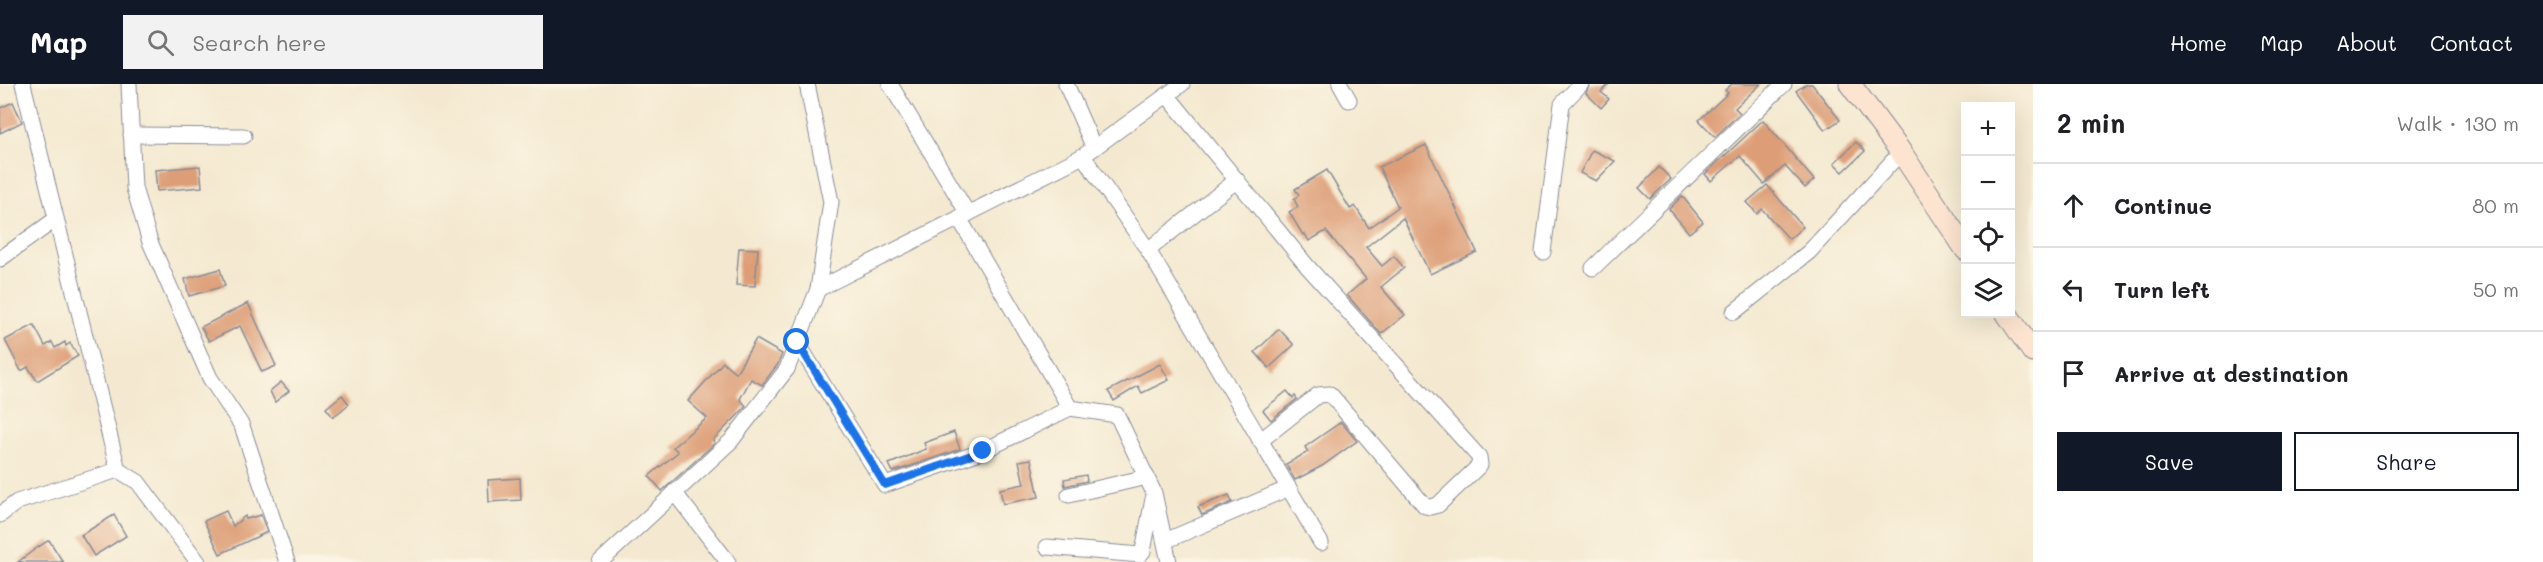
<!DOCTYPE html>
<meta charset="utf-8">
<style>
body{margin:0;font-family:Mali,sans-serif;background:#f2f2f2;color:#202124}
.controls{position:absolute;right:18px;top:18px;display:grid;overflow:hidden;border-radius:0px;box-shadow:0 6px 24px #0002}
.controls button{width:54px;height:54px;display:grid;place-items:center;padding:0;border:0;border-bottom:2px solid #e0e0e0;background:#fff;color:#202124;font:30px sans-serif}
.stop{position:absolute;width:18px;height:18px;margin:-14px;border:4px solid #1a73e8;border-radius:50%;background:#fff}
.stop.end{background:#1a73e8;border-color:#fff;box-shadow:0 2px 6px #0008}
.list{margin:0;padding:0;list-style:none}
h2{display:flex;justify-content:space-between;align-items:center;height:78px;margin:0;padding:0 24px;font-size:26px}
h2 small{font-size:20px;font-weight:400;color:#757577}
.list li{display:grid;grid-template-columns:39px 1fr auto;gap:18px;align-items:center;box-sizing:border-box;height:84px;padding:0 24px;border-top:2px solid #e0e0e0}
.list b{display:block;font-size:22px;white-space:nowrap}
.list em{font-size:20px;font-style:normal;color:#757577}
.actions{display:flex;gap:12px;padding:18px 24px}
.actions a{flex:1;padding:14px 0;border:2px solid #111827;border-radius:0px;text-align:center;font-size:21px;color:#111827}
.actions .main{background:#111827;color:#fff}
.icon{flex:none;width:33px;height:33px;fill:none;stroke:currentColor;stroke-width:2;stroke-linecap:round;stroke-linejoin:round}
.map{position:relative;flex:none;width:2033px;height:478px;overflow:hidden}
header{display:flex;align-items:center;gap:36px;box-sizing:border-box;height:84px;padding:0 30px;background:#111827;color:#fff}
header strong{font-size:28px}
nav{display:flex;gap:33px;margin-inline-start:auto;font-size:21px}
.search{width:420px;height:54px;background:#f2f2f2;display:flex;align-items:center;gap:15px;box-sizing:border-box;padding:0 21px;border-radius:0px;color:#757577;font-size:22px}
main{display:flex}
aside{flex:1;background:#fff}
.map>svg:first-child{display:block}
.building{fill:#dd9e77}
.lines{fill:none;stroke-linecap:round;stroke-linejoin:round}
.street-casing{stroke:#888c97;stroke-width:17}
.secondary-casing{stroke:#888c97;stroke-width:23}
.street{stroke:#fff;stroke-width:15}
.secondary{stroke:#fde4d0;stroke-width:21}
.route{stroke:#1a73e8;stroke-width:8}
</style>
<header>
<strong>Map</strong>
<div class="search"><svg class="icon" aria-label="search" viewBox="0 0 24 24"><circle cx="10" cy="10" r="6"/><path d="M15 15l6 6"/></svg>Search here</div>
<nav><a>Home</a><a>Map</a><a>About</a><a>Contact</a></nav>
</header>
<main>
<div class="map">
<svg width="2033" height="478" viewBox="0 0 2033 478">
<rect width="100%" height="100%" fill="#fcf5e5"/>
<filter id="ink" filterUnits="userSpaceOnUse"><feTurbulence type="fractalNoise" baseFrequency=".0167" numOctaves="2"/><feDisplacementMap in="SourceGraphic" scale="12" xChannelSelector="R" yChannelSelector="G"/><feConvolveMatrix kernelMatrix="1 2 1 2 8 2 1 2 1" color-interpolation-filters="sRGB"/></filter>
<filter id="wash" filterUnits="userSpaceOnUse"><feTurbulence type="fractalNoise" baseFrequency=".008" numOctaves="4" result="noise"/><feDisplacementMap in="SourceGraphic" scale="24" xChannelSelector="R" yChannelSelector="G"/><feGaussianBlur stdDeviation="1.35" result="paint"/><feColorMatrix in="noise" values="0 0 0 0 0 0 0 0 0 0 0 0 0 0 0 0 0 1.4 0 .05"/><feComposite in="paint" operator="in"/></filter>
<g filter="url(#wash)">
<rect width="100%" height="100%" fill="#f4e9d0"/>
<g id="blocks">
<g class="building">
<polygon points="1590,0 1609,0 1601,8 1609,15 1601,24 1586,9"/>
<polygon points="1732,0 1761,0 1735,24 1740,29 1715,53 1699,36 1728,9 1725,6"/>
<polygon points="1806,0 1812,0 1840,36 1825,46 1796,7"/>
<polygon points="13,18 22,38 0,49 0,24"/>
<polygon points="1763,36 1814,96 1805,104 1785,82 1764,100 1740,72 1711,97 1705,90"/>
<polygon points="1856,58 1865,67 1843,88 1834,79"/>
<polygon points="1426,61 1477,168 1430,190 1403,134 1366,163 1382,182 1394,172 1404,184 1381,203 1405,231 1381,250 1347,211 1366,195 1326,147 1309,157 1305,150 1303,151 1289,128 1298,123 1294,115 1299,111 1295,105 1327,86 1350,125 1355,122 1369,144 1398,123 1379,83"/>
<polygon points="1592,66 1615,77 1596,97 1580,89"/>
<polygon points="200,82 202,103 157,107 155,86"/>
<polygon points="1659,83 1671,95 1650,115 1639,104"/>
<polygon points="1767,101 1803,143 1789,155 1762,125 1757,130 1747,118"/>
<polygon points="1682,112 1703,138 1689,149 1669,125"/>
<polygon points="739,164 758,165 755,202 736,201"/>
<polygon points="220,185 225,202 189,212 185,195"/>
<polygon points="248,219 276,282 262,288 240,242 209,257 201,243"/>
<polygon points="34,241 45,262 52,258 55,264 65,258 66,262 70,259 78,272 37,297 28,283 21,287 5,256"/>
<polygon points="1279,245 1294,261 1269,284 1255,268"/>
<polygon points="756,255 782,270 778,280 762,301 751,295 740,315 746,322 740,329 713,356 715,359 662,407 649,392 678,368 673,363 707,334 688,317 723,278 736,289"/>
<polygon points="1160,280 1169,296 1142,309 1138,302 1114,317 1108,307"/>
<polygon points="281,298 289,307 275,318 270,307"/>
<polygon points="1287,307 1293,314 1295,312 1297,315 1271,336 1263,326"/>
<polygon points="342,311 349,320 333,333 326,324"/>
<polygon points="1341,338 1357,357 1322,382 1295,396 1286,380 1308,368 1305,363"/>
<polygon points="954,348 960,365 893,388 889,380 926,365 924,359"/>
<polygon points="1031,375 1039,413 1003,420 1000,405 1024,400 1019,377"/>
<polygon points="1086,391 1087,397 1065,402 1064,395"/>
<polygon points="520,394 521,416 489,418 488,396"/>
<polygon points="1229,411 1232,418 1202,431 1198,423"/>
<polygon points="226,427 233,442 245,432 246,435 261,431 267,448 220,470 204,437"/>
<polygon points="114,431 126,452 94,472 81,451"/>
<polygon points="49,456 63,478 18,478 38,463"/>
</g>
</g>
</g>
<g filter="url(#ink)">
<use href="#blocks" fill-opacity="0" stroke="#888c97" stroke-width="1.5"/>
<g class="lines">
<g class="street-casing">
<g id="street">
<polyline points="23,0 118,386 138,398 198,478"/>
<polyline points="129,0 134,104 150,158 210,294 242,342 287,478"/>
<polyline points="890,0 968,130"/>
<polyline points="1066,0 1094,64"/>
<polyline points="1340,0 1349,16"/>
<polyline points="1167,11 1307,182 1479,373 1480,381 1438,421 1430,423 1425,422 1330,310 1318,311 1260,357"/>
<polyline points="131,51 244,52"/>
<polyline points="1083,72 1148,166 1321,459"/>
<polyline points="959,134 1070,324 1117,331 1154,409 1169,478"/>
<polyline points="1148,166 1237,96"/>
<polyline points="1543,168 1562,20 1581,0"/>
<polyline points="0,175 56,135"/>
<polyline points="1593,184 1784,0"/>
<polyline points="818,205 1083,72 1182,0"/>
<polyline points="1734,228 1809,168 1901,68"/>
<polyline points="797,258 885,401 983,367 1070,324"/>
<polyline points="674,408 728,478"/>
<polyline points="1069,411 1147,393"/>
<polyline points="0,431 17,418 118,386"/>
<polyline points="1165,457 1289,404"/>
<polyline points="1047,463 1140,471 1143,467 1153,415"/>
<polyline points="600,478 731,357 787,285 818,205 831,118 807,0"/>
</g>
</g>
<g class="secondary-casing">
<g id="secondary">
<polyline points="1850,0 1901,68 1966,166"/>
<polyline points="2007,230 2033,268"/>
</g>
</g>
<use href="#street" class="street"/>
<use href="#secondary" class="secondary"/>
</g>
</g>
<g class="lines" filter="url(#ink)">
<polyline class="route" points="797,258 885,401 983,367"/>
</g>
</svg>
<div class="controls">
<button>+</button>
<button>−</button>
<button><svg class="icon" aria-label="locate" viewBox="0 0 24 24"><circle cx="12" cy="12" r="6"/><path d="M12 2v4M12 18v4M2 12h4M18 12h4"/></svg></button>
<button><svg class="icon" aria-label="layers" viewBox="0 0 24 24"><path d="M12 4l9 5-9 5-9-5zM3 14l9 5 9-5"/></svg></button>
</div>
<div class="stop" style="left:797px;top:258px"></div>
<div class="stop end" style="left:983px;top:367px"></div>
</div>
<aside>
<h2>2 min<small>Walk · 130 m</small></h2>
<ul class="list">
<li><svg class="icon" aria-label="ahead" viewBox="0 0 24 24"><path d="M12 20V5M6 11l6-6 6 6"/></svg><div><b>Continue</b></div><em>80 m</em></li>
<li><svg class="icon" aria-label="left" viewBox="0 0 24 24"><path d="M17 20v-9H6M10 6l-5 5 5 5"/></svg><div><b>Turn left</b></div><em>50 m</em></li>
<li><svg class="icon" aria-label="arrive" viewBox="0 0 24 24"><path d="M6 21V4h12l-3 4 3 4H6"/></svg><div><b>Arrive at destination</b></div></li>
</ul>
<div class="actions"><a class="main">Save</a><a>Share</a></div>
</aside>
</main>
